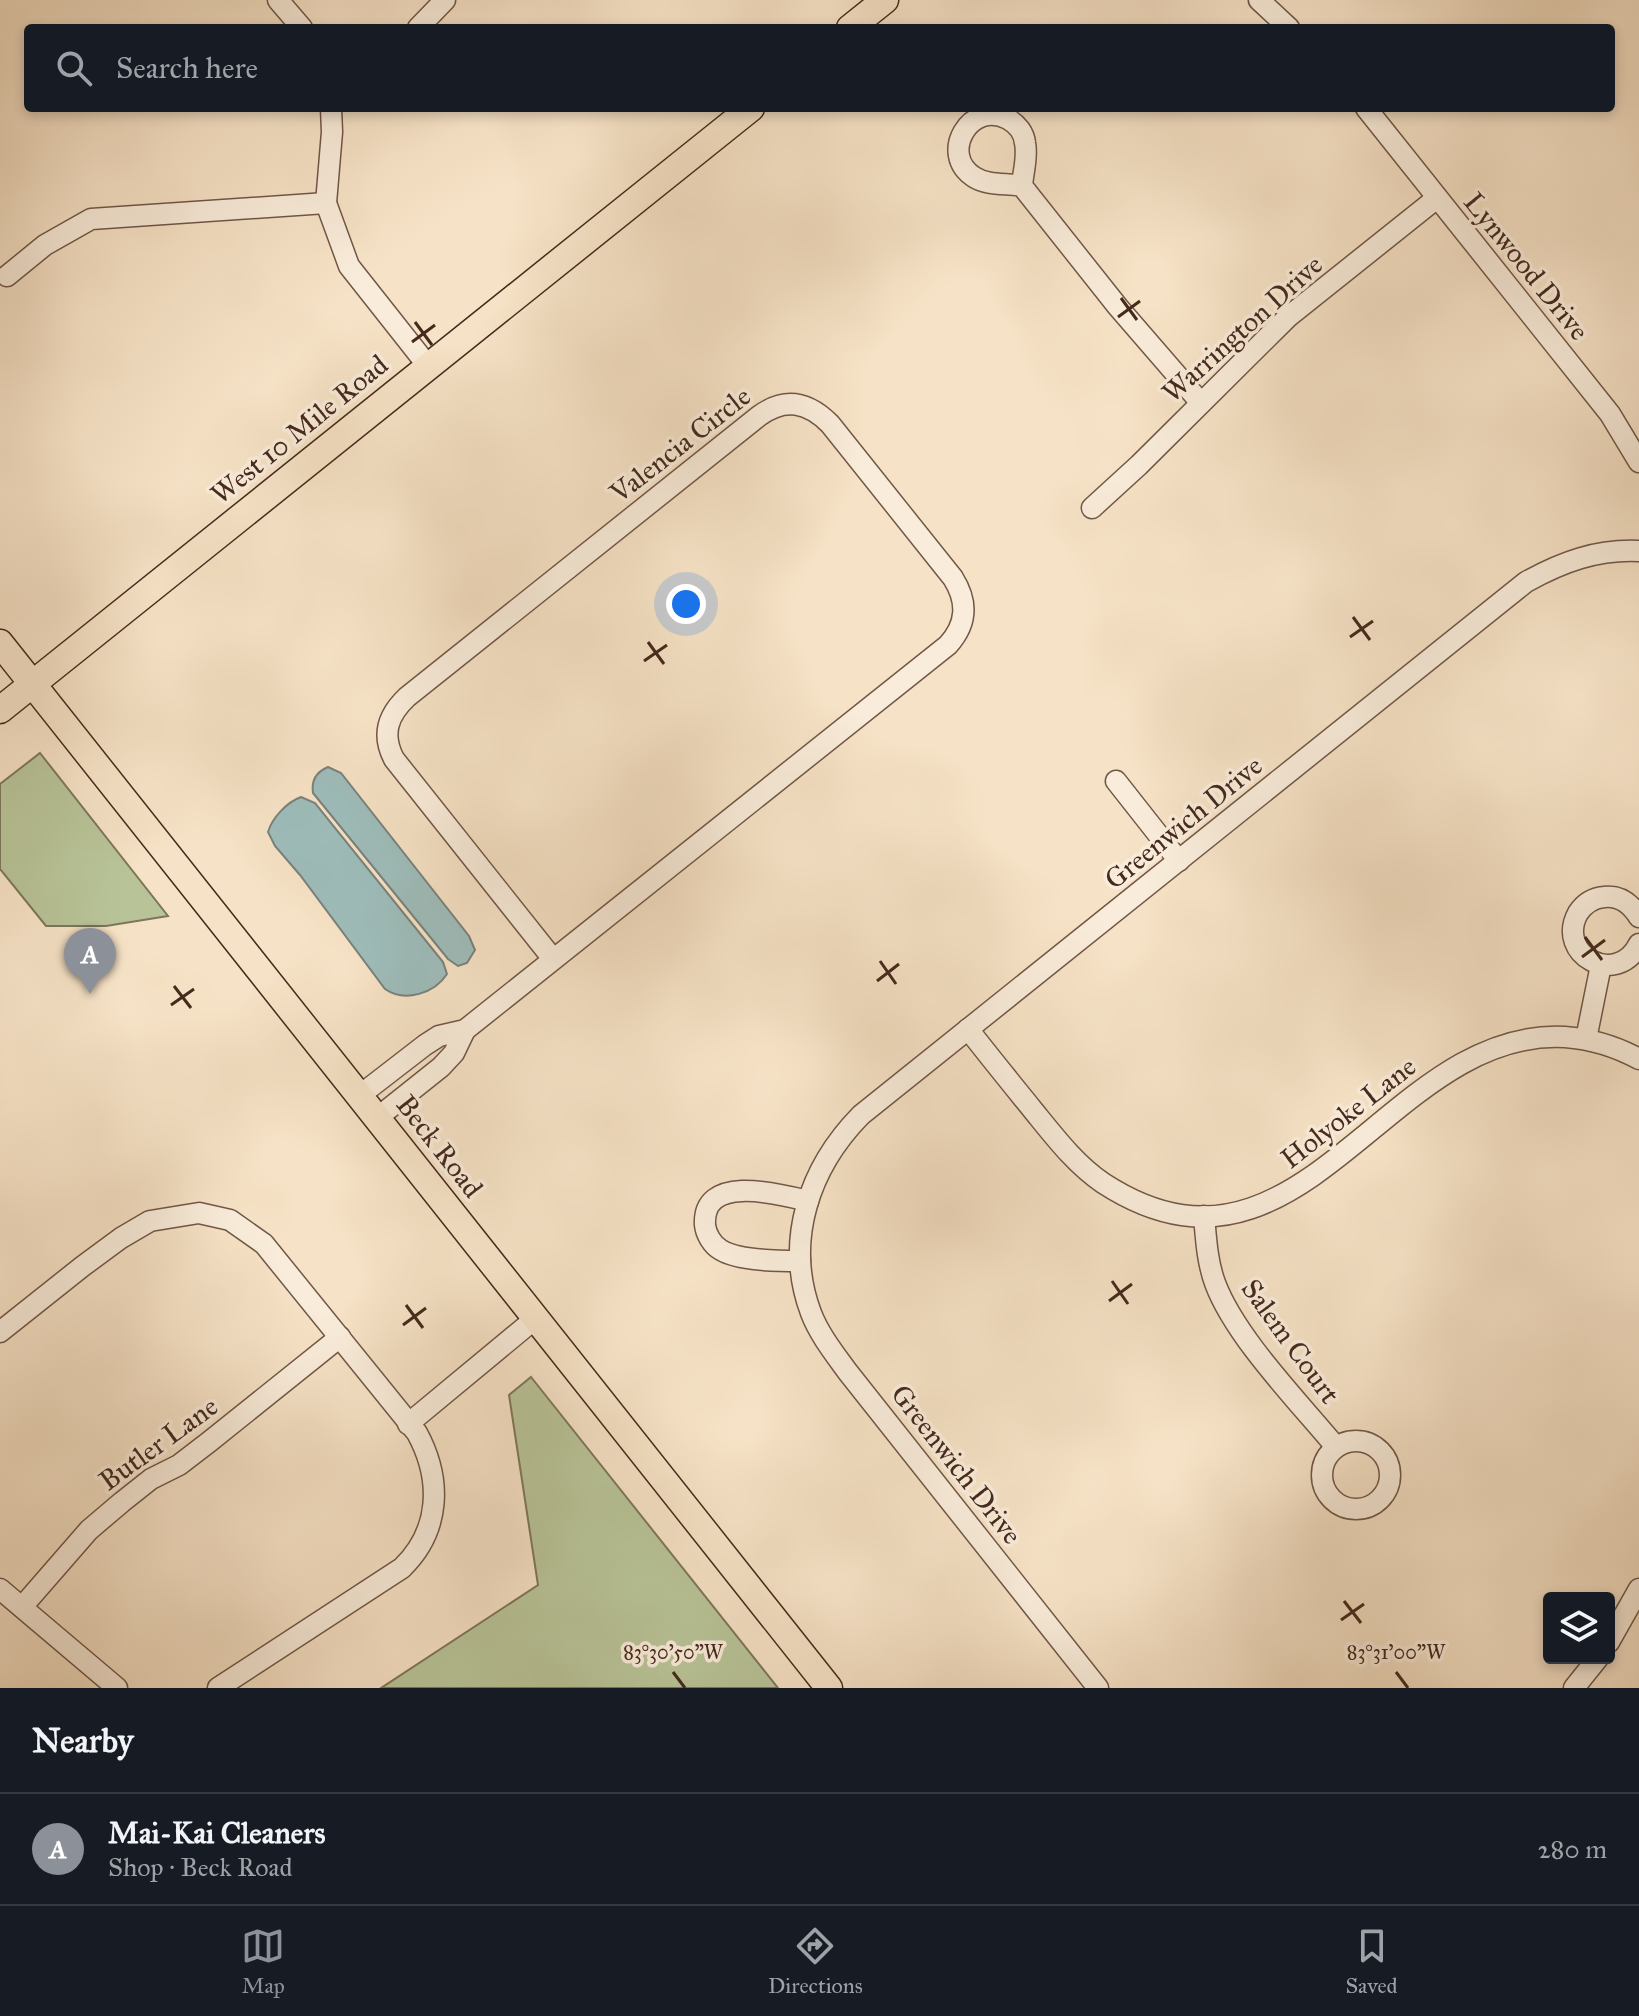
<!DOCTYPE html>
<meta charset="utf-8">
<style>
body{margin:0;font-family:"IM FELL Great Primer",serif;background:#242831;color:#f1f3f6}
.controls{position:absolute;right:24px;bottom:24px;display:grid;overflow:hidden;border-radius:8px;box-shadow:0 4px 12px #0003}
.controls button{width:72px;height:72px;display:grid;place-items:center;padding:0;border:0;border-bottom:2px solid #363941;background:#171b24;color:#f1f3f6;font:40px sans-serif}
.you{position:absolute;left:686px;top:604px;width:28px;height:28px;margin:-20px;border:6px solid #fff;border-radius:50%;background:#1a73e8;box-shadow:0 0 0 12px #1a73e833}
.badge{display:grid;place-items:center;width:52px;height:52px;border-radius:50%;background:#8c9099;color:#fff;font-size:26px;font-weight:700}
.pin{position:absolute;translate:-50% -66px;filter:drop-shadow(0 2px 4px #0008)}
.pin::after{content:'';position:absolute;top:42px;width:28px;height:24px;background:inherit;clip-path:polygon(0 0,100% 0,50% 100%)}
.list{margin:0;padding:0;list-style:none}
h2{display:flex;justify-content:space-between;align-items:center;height:104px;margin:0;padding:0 32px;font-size:34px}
h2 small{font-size:26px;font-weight:400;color:#9ea1a6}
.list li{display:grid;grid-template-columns:52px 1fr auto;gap:24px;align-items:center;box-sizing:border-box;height:112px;padding:0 32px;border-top:2px solid #363941}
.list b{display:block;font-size:30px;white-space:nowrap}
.list p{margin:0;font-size:26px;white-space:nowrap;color:#9ea1a6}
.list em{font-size:26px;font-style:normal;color:#9ea1a6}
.icon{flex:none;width:44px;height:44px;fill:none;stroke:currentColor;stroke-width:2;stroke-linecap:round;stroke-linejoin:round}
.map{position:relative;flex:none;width:1639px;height:1688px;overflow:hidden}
.search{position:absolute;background:#171b24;box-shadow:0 4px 12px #0003;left:24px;right:24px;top:24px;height:88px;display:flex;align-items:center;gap:20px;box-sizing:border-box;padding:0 28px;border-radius:8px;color:#9ea1a6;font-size:30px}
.sheet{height:216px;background:#171b24}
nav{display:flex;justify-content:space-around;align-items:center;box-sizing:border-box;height:112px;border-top:2px solid #363941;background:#171b24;font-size:22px;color:#9ea1a6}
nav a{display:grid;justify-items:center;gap:4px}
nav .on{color:#8c9099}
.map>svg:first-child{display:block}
.green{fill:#b8c498;stroke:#7e765a;stroke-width:2}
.water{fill:#9ebdbb;stroke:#7a827c;stroke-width:2}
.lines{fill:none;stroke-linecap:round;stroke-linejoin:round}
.minor-casing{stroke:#715747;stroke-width:23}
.major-casing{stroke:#45291d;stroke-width:29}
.minor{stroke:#f9ecda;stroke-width:20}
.major{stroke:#f6e2c6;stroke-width:26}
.ticks{fill:none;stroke:#45291d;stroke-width:3}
.labels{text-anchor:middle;stroke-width:7;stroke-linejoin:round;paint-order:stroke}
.street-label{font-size:28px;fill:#45291d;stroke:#f9ecda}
.ticks-label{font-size:20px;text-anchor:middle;fill:#45291d;stroke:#f9ecda;stroke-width:7;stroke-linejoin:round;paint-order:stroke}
</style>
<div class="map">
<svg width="1639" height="1688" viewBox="0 0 1639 1688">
<rect width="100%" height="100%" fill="#f6e2c6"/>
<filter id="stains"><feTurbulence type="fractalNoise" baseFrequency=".0025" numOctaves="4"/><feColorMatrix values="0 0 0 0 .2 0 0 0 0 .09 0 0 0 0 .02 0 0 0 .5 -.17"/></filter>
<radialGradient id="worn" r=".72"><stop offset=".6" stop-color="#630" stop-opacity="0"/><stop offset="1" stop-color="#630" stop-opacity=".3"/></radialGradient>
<g class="green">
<polygon points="40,753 168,916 106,926 46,926 0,869 0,784"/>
<polygon points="531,1377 778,1688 381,1688 538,1585 509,1395"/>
</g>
<g class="water">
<path d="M 328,767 L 341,773 L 469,936 L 475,950 L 467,963 L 458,966 L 448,959 L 313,793 C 311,780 316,772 328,767 Z"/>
<path d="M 301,797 L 315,803 L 443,962 L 447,974 C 435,993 405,1003 385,989 L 300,875 L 275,846 L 268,832 C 272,818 287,802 301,797 Z"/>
</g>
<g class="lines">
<g class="minor-casing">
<g id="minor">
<polyline points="278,0 302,28"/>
<polyline points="1259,0 1289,28"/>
<polyline points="418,28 445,0"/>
<polyline points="331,108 332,132 326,203 349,266 428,366"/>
<polyline points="1366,108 1610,414 1639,462"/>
<path d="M 1022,186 C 1023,172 1028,157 1025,143 C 1024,133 1017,124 1008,119 C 971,99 938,154 974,177 C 988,186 1006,183 1022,186 L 1118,307 L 1201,403"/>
<polyline points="7,276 45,245 91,219 326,203"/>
<polyline points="1092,508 1139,465 1288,317 1437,198"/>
<polyline points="1116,781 1179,861"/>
<path d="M 1639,917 C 1631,904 1620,895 1604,897 C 1593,898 1584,904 1578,913 C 1555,955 1617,988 1639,944"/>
<path d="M 968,1029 C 989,1056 1011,1083 1032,1109 C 1054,1136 1075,1164 1103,1183 C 1301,1312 1386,1027 1565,1037 C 1592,1039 1615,1046 1639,1059"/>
<polyline points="1586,1039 1601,965"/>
<path d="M 359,1096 L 425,1045 L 439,1036 L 465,1030 L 948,645 C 967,624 968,602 953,578 L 830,424 C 808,402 785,397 759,416 L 407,697 C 388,715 381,734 394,759 L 553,959"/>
<polyline points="377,1118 441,1067 454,1053 465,1030"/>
<path d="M 1204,1216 C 1206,1238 1207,1261 1215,1283 C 1235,1337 1298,1401 1336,1447"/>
<path d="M 800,1261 C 779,1261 739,1261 721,1250 C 712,1245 706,1234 705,1225 C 702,1173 779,1194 808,1201"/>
<path d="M 0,1332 L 83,1266 L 121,1238 L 150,1221 L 199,1213 L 230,1220 L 264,1244 L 417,1433 C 442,1479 441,1530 402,1568 L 218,1688"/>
<polyline points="408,1424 536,1318"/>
<circle cx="1356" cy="1475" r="34"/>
<polyline points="0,1589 117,1688"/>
<polyline points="22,1607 89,1530 122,1502 151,1479 179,1465 209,1442 340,1337"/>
<polyline points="1609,1642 1639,1589"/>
<path d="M 1098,1688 L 847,1371 C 834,1353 819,1334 811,1313 C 784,1241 809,1168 861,1115 L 1526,582 C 1562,562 1597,549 1639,551"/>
<polyline points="1574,1688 1598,1658"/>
</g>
</g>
<g class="major-casing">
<g id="major">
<polyline points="850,28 885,0"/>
<polyline points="0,643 829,1688"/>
<polyline points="0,710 751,108"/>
</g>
</g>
<use href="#minor" class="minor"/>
<use href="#major" class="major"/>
</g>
<path class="ticks" d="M 1121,298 L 1137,320M 1118,317 L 1140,301M 415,322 L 432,345M 412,342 L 435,325M 1353,617 L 1370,640M 1350,637 L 1373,621M 648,642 L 664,664M 644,661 L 667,645M 1585,937 L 1602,960M 1582,957 L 1605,940M 880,961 L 896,984M 877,981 L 899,964M 174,986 L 191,1008M 171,1005 L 194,989M 1112,1281 L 1128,1304M 1109,1301 L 1132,1284M 406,1305 L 423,1328M 403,1325 L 426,1308M 1344,1601 L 1361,1623M 1341,1620 L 1364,1604M 673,1672 L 685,1688M 1396,1672 L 1408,1688"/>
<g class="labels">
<g class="street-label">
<text transform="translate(1527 266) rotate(51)" y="10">Lynwood Drive</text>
<text transform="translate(1242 328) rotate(-42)" y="10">Warrington Drive</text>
<text transform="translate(299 429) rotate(-39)" y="10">West 10 Mile Road</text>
<text transform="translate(680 444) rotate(-38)" y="10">Valencia Circle</text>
<text transform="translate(1183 822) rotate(-39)" y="10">Greenwich Drive</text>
<text transform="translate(1348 1112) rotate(-38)" y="10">Holyoke Lane</text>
<text transform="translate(440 1146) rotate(52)" y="10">Beck Road</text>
<text transform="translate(1291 1341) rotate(54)" y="10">Salem Court</text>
<text transform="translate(158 1443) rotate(-36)" y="10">Butler Lane</text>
<text transform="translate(957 1464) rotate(52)" y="10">Greenwich Drive</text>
</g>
</g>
<g class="ticks-label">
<text x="673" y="1659">83°30'50"W</text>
<text x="1396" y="1659">83°31'00"W</text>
</g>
<rect width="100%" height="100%" filter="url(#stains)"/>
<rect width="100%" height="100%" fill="url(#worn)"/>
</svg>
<div class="controls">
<button><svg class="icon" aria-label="layers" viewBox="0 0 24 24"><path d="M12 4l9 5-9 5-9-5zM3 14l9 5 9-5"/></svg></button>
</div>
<div class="you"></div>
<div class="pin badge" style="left:90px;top:994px">A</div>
<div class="search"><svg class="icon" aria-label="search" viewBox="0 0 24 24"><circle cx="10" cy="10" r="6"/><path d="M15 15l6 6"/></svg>Search here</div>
</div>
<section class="sheet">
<h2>Nearby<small></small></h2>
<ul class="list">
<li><span class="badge">A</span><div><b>Mai-Kai Cleaners</b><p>Shop · Beck Road</p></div><em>280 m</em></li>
</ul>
</section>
<nav>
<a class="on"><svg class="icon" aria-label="map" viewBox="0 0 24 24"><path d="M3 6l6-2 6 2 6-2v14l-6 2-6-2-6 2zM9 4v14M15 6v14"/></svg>Map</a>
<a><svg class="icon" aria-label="directions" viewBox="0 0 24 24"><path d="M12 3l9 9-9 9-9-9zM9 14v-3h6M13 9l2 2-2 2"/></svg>Directions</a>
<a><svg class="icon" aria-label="saved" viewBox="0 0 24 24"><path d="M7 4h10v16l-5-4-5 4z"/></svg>Saved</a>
</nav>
